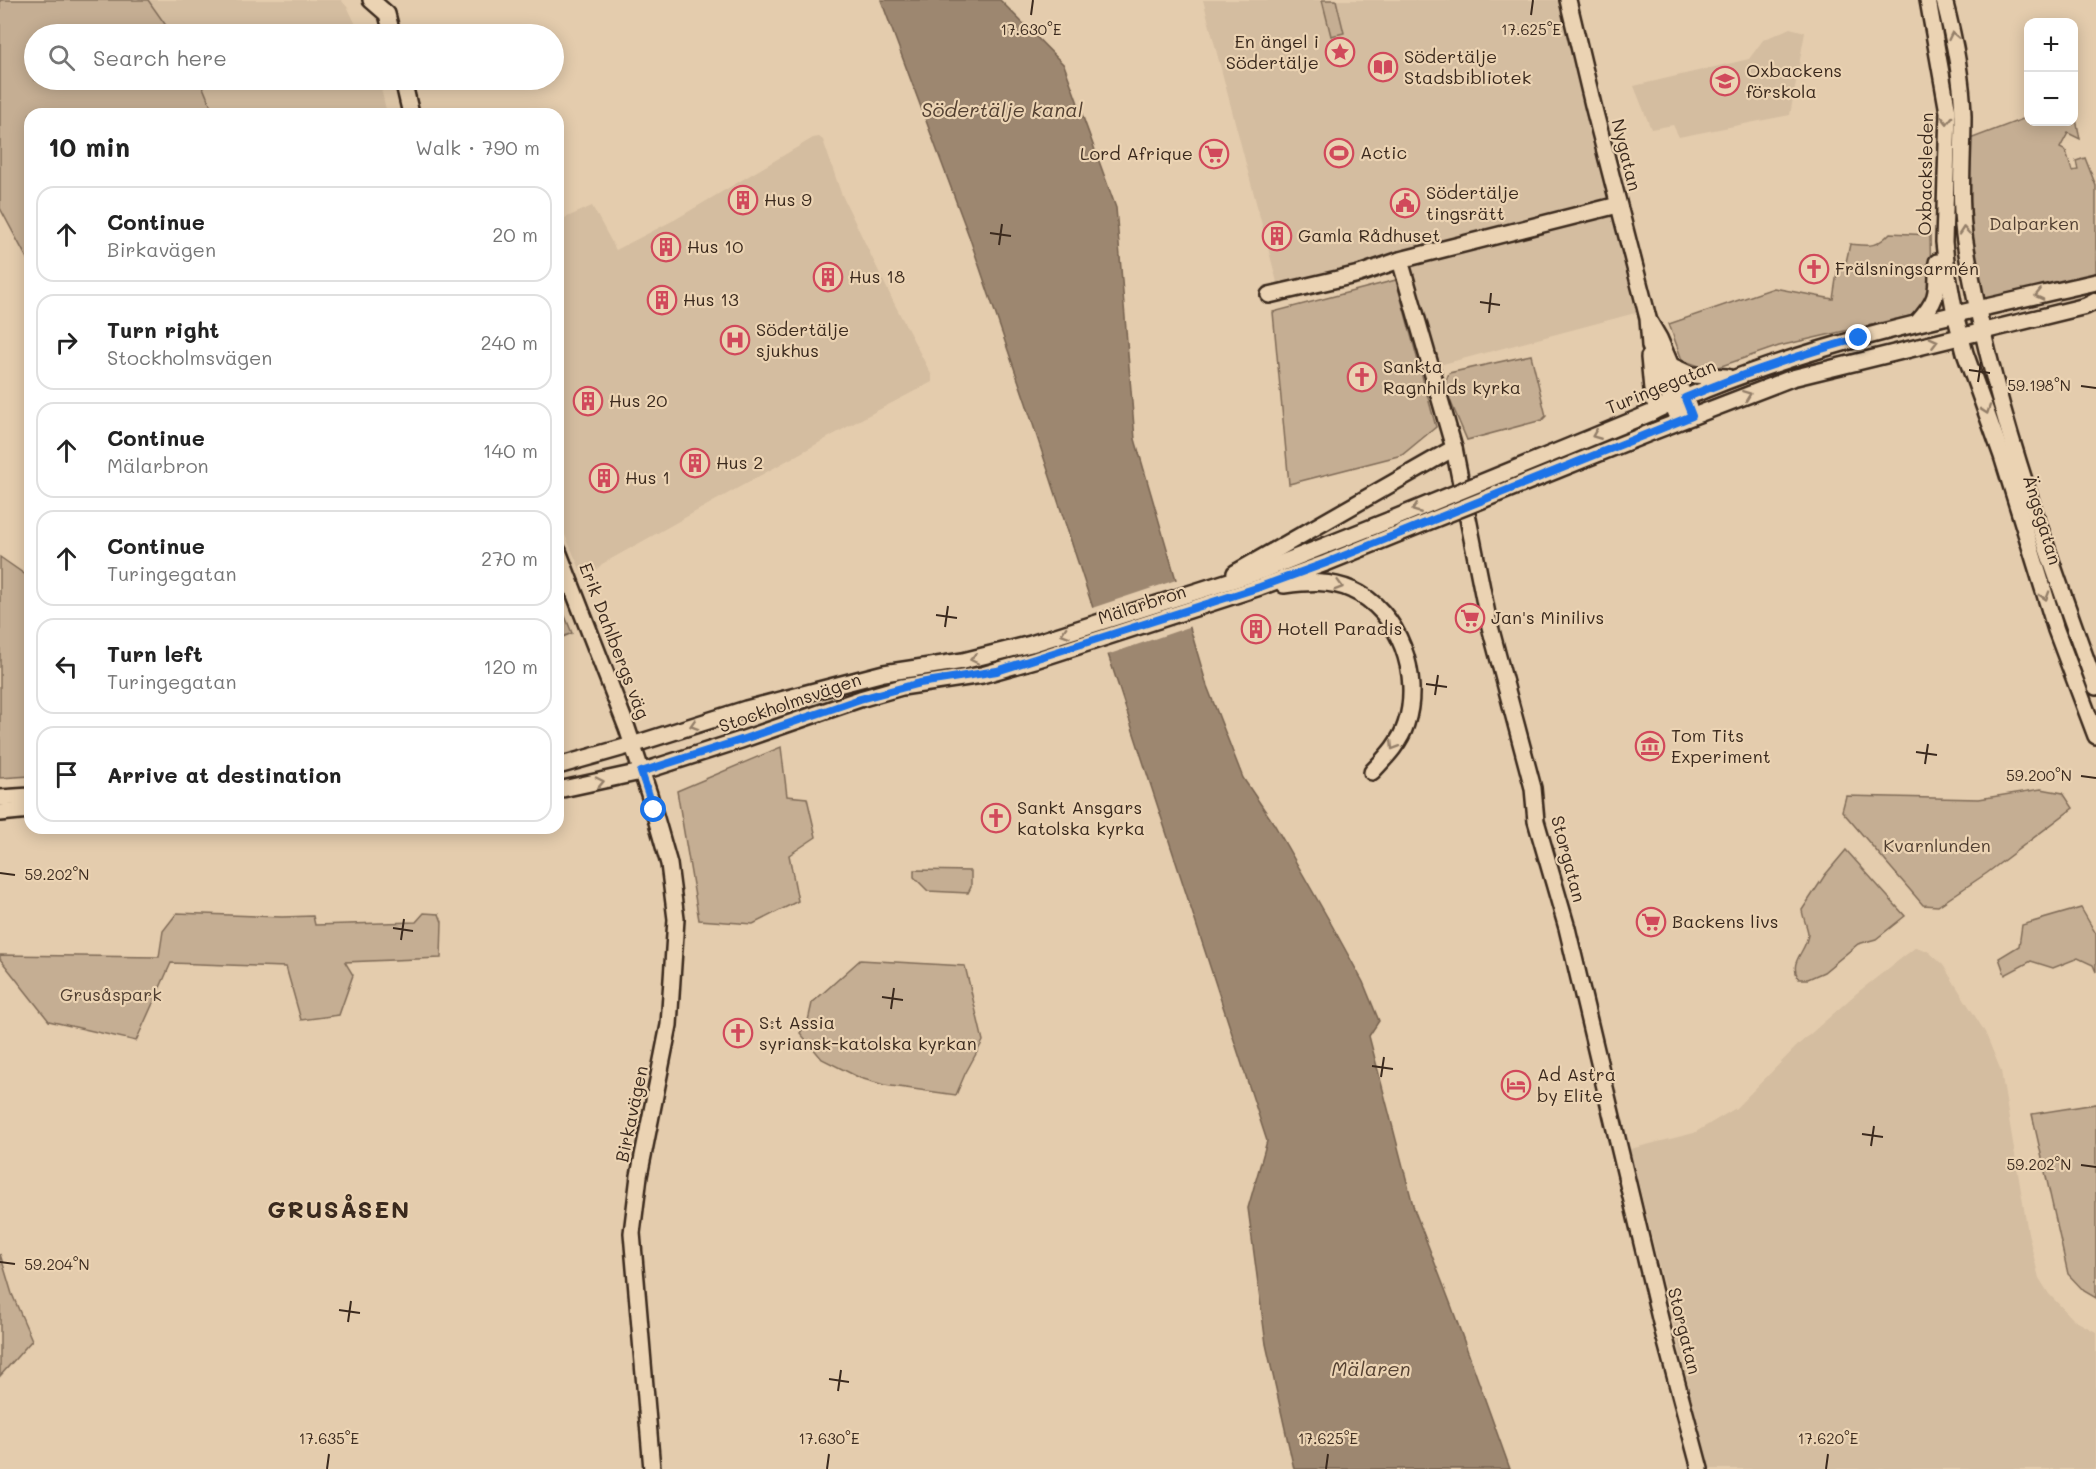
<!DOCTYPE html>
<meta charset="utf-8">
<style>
body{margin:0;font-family:Mali,sans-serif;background:#f6f6f6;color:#222}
.controls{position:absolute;right:18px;top:18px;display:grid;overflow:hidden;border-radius:12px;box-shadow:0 3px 15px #0003}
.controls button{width:54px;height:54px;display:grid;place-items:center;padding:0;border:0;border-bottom:2px solid #e0e0e0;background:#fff;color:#222;font:30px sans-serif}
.stop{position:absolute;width:18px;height:18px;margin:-14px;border:4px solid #1a73e8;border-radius:50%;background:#fff}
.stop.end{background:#1a73e8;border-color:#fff;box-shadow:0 2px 6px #0008}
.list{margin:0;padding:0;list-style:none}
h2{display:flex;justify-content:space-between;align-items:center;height:78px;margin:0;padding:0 24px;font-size:26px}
h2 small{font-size:20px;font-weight:400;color:#767676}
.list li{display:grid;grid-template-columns:39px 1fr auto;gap:18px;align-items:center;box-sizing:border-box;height:96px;margin:0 12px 12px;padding:0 12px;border:2px solid #e0e0e0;border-radius:18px}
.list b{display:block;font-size:22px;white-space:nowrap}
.list p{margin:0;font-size:20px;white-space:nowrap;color:#767676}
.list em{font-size:20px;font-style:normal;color:#767676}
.icon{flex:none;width:33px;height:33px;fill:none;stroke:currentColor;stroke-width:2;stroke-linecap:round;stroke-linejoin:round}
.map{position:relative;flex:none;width:2096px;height:1469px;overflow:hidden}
.search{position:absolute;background:#fff;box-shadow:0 3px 15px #0003;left:24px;top:24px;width:540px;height:66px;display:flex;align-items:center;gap:15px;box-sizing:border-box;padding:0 21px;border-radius:33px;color:#767676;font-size:22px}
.panel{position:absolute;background:#fff;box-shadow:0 3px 15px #0003;left:24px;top:108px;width:540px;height:726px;border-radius:18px}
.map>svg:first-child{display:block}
.built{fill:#d4bda0}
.green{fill:#c5ae93;stroke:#806c58;stroke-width:1.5}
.water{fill:#9d8770;stroke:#76624f;stroke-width:1.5}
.pier{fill:#e4ccad}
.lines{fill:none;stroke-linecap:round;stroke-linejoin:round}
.secondary-casing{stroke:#3b2a1e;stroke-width:20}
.secondary{stroke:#ebd3b3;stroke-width:15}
.secondary-bridge-casing{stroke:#3b2a1e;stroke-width:20;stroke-linecap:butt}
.secondary-bridge{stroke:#ebd3b3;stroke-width:15}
.oneway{stroke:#937e68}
.route{stroke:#1a73e8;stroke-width:8}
.ticks{fill:none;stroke:#3b2a1e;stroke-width:2}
.labels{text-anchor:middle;stroke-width:4.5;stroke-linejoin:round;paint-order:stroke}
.poi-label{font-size:18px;fill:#3b2a1e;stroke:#ebd3b3;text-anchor:start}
.street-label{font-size:18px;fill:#3b2a1e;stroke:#ebd3b3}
.park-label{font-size:18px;fill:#503e30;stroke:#ebd3b3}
.water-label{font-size:20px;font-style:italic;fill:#544132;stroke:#ebd3b3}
.district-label{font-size:24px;font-weight:bold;letter-spacing:1.5px;fill:#3b2a1e;stroke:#ebd3b3}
.ticks-label{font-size:15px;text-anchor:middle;fill:#3b2a1e;stroke:#ebd3b3;stroke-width:4.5;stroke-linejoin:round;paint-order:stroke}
</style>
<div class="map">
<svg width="2096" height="1469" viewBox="0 0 2096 1469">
<rect width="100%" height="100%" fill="#e4ccad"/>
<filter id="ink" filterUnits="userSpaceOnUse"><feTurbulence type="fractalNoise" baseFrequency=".0167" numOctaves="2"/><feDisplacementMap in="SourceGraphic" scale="12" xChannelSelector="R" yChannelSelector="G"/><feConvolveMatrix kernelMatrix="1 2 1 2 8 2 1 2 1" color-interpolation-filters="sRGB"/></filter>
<g filter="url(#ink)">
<g class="built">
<polygon points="148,0 341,0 348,8 356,25 367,31 368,34 172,34"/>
<polygon points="1203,0 1563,0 1639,312 1428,368 1396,258 1278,286"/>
<polygon points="1790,28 1805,32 1790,115 1679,137 1673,125 1651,129 1634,86 1749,59 1763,40"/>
<polygon points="200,80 379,80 387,114 214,114"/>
<polygon points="819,137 823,140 841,193 894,303 932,376 932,382 865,417 602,564 597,569 591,572 583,571 580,569 558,519 558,221 592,206 616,250 676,219 813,138"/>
<polygon points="1916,947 1928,951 1943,965 1985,1032 2001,1071 2028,1233 2039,1278 2049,1294 2074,1320 2096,1332 2096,1469 1709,1469 1630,1149 1694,1133 1736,1108 1799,1044 1858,992"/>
</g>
<g class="green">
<polygon points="0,0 148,0 172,34 34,34 34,80 200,80 214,114 30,114 30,264 0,208"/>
<polygon points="1322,0 1336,0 1344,33 1331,36"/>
<polygon points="2074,109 2080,139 2068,133 2060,148 2066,151 2072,171 2078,170 2076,161 2085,158 2096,186 2096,277 1982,299 1970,234 1970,139 2028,117 2028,122 2074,122"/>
<path d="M 1890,233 L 1930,235 L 1931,289 L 1927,301 L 1914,315 L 1779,346 L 1710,370 L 1682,360 L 1669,324 L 1774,288 L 1833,299 L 1838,266 L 1845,267 L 1850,244 C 1869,246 1876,248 1890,233 Z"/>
<polygon points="1396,280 1436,427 1402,455 1289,484 1273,312"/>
<polygon points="1531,355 1546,416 1542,420 1467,440 1444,386 1449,373"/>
<polygon points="0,557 30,578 30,776 0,778"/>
<polygon points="558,599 572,633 558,639"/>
<polygon points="781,747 787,796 807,798 816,837 789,855 798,901 753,924 699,920 677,791"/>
<polygon points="2041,789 2063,793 2073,808 1987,873 1938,906 1923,905 1842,811 1846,796 1979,799"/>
<path d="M 1846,850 L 1905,916 L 1876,939 L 1858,944 L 1824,972 L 1808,979 L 1799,979 C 1787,961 1808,951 1808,933 C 1807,926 1803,918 1802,910 L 1825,875 Z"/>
<polygon points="914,870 971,871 971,887 968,893 928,891 914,877"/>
<polygon points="2081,908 2096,934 2096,972 2093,965 2078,958 2053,968 2031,961 2005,975 1999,958 2019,946 2022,925"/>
<polygon points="177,913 282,917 313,916 315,925 416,922 424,913 439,914 442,922 441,958 345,962 353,975 339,1015 301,1020 286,967 171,963 136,1041 49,1021 0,959 0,955 159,957 163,931"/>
<polygon points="860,960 965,966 983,1041 965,1074 956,1095 884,1085 860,1078 822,1059 800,1033 808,1021 812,1003"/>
<polygon points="2096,1104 2096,1298 2084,1291 2068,1274 2032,1114"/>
<polygon points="0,1254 12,1294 32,1340 0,1376"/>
</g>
<polygon class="water" points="881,0 1000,0 1064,65 1116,208 1135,439 1207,686 1243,778 1274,824 1329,920 1363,982 1379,1021 1369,1036 1414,1209 1451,1305 1510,1469 1294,1469 1266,1344 1248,1208 1267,1141 1026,403 969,236"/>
<polygon class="pier" points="1179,579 1192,626 1104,656 1089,609"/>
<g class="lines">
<g class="secondary-casing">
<g id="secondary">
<polyline points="371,0 387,14 392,34"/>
<polyline points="1568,0 1593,105 1648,318 1650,346 1676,413"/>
<polyline points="1928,0 1948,112 1944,242 1947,270 1955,314 1965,353 2002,456 2056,630 2096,736"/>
<path d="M 1944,0 C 1954,38 1962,77 1963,116 C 1963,160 1958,204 1966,248 C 1991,399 2044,543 2096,687"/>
<polyline points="403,80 411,114"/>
<polyline points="1400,260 1454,448 1488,619 1533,788 1536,821 1567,928 1663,1331 1700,1469"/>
<polyline points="1269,295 1359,274 1400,260 1618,205"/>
<polyline points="1649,321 1659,338 1689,408"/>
<path d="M 1917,323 C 1939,299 1937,293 1937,262"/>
<polyline points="1649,357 1654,411"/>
<polyline points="1672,366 1692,375 1727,377"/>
<path d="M 1651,413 C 1669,403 1690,396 1709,388 C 1834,338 1966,312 2096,282"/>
<polyline points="1652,432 1792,378 2086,306 2096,301"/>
<polyline points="558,551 627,728 649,794 669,864 676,919 669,1025 639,1176 632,1233 652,1469"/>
<polyline points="1235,573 1454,448"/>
<path d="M 1284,585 C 1308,582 1330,580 1352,590 C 1399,610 1422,676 1406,724 C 1400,743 1386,757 1372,772"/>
<polyline points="558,766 632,745 746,709 811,692 884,673 963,661 1031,644 1264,570 1390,520"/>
<polyline points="558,790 641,772 741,740 860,699 902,687 982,675 1035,660 1260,587 1326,563 1400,533"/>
<polyline points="0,798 30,796"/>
<polyline points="0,813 30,810"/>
</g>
</g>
<use href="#secondary" class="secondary"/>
<g class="secondary-bridge-casing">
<g id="secondary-bridge">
<polyline points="1390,520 1651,413"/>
<polyline points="1400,533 1652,432"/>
</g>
</g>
<use href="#secondary-bridge" class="secondary-bridge"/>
</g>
<defs><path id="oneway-chevron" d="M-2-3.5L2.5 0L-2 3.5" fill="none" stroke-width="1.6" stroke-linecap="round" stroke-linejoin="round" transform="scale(1.5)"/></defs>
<g class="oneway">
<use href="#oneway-chevron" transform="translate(1953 36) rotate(-102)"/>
<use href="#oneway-chevron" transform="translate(1947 120) rotate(90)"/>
<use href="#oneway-chevron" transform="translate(1964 231) rotate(-95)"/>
<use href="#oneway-chevron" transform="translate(2039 295) rotate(167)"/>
<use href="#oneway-chevron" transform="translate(1934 342) rotate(-14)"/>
<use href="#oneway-chevron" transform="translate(1747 395) rotate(-21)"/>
<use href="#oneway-chevron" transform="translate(1986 410) rotate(71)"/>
<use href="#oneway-chevron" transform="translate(1596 435) rotate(158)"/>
<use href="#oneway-chevron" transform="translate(1416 509) rotate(158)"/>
<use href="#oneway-chevron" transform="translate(1339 586) rotate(16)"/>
<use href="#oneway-chevron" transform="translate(2045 596) rotate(73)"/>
<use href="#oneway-chevron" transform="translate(1065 633) rotate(162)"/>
<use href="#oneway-chevron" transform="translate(974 659) rotate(168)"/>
<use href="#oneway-chevron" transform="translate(694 725) rotate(163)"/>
<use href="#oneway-chevron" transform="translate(1394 746) rotate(122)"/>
<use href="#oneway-chevron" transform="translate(600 782) rotate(-12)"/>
</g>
</g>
<g class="lines" filter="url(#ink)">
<path class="route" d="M 654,810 L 641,772 L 741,740 L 860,699 L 920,683 L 997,671 L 1260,587 L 1326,563 L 1692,416 L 1685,398 C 1741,374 1799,355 1859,338"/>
</g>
<path class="ticks" d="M 1031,15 L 1033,0M 1531,15 L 1533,0M 990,233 L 1011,236M 999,245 L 1002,224M 1480,302 L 1500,305M 1489,313 L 1491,293M 1969,370 L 1990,373M 1978,382 L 1981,362M 2081,386 L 2096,388M 936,615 L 957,618M 945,627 L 948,606M 1426,684 L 1447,687M 1435,695 L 1438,675M 1916,752 L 1937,755M 1925,764 L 1928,744M 2081,776 L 2096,778M 0,873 L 15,875M 393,928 L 413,931M 401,940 L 404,919M 882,997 L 903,1000M 891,1009 L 894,988M 1372,1066 L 1393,1069M 1381,1077 L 1384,1057M 1862,1134 L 1883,1137M 1871,1146 L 1874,1126M 2081,1165 L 2096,1167M 0,1262 L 15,1264M 339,1310 L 360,1313M 348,1322 L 351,1301M 829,1379 L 849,1382M 838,1391 L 841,1370M 327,1469 L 329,1454M 827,1469 L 829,1454M 1326,1469 L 1328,1454M 1826,1469 L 1828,1454"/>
<defs>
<g id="sight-ring" transform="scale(1.5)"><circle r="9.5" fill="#ebd3b3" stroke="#d1495b" stroke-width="1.5"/><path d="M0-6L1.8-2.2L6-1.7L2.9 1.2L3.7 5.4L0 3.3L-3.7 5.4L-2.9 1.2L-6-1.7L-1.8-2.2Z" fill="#d1495b"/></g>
<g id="library-ring" transform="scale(1.5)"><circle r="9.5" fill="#ebd3b3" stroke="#d1495b" stroke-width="1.5"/><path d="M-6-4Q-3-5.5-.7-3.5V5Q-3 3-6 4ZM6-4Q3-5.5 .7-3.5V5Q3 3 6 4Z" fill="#d1495b"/></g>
<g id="school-ring" transform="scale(1.5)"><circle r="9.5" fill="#ebd3b3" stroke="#d1495b" stroke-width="1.5"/><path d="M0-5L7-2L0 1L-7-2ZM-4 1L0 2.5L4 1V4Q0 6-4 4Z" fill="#d1495b"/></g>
<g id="stadium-ring" transform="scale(1.5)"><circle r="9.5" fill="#ebd3b3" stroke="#d1495b" stroke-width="1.5"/><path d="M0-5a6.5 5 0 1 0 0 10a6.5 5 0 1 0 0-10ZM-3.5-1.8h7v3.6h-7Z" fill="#d1495b"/></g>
<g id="supermarket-ring" transform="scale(1.5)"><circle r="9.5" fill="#ebd3b3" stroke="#d1495b" stroke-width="1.5"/><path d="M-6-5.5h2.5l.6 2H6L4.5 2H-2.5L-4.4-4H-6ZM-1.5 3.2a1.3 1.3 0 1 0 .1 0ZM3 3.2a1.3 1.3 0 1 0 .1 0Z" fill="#d1495b"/></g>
<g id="building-ring" transform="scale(1.5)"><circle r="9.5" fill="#ebd3b3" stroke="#d1495b" stroke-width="1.5"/><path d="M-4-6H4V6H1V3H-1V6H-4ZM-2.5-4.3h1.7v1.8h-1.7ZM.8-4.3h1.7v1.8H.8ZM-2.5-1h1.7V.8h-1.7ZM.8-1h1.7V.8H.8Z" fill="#d1495b"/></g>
<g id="civic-ring" transform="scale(1.5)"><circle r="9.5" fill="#ebd3b3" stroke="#d1495b" stroke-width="1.5"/><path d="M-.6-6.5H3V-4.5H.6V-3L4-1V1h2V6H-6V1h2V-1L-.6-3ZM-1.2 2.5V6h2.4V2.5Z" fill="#d1495b"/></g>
<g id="church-ring" transform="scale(1.5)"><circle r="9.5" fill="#ebd3b3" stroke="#d1495b" stroke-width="1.5"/><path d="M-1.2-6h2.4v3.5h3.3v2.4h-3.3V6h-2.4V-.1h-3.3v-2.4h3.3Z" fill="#d1495b"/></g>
<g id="hospital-ring" transform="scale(1.5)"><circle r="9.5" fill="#ebd3b3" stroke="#d1495b" stroke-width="1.5"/><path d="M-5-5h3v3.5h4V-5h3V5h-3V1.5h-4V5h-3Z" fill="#d1495b"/></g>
<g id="museum-ring" transform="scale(1.5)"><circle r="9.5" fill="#ebd3b3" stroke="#d1495b" stroke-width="1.5"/><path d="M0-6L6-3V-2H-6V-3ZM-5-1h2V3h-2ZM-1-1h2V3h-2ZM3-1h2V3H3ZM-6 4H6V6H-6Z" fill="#d1495b"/></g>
<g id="hotel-ring" transform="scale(1.5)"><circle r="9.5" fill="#ebd3b3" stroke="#d1495b" stroke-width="1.5"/><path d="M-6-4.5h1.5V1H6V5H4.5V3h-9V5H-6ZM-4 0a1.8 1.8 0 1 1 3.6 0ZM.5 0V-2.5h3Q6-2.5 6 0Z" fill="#d1495b"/></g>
</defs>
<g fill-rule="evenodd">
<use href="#sight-ring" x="1340" y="52"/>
<use href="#library-ring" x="1383" y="67"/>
<use href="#school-ring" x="1725" y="81"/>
<use href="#stadium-ring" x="1339" y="153"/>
<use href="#supermarket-ring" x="1214" y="154"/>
<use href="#building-ring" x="743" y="200"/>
<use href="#civic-ring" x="1405" y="203"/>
<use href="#building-ring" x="1277" y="236"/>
<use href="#building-ring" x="666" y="247"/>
<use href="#church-ring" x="1814" y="269"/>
<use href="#building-ring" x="828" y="277"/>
<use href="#building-ring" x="662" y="300"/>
<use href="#hospital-ring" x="735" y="340"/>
<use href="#church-ring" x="1362" y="377"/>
<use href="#building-ring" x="588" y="401"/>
<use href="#building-ring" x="695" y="463"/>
<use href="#building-ring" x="604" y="478"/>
<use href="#supermarket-ring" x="1470" y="618"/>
<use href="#building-ring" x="1256" y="629"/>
<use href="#museum-ring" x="1650" y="746"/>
<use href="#church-ring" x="996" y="818"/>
<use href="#supermarket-ring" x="1651" y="922"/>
<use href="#church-ring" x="738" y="1033"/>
<use href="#hotel-ring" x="1516" y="1085"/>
</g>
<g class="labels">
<g class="poi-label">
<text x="1319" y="48" text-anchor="end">En ängel i<tspan x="1319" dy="21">Södertälje</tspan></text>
<text x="1404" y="63">Södertälje<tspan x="1404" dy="21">Stadsbibliotek</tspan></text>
<text x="1746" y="77">Oxbackens<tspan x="1746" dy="21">förskola</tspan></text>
<text x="1360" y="159">Actic</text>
<text x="1193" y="160" text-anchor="end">Lord Afrique</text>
<text x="1426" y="199">Södertälje<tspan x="1426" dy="21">tingsrätt</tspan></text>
<text x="764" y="206">Hus 9</text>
<text x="1298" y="242">Gamla Rådhuset</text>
<text x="687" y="253">Hus 10</text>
<text x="1835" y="275">Frälsningsarmén</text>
<text x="849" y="283">Hus 18</text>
<text x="683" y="306">Hus 13</text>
<text x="756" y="336">Södertälje<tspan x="756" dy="21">sjukhus</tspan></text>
<text x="1383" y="373">Sankta<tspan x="1383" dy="21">Ragnhilds kyrka</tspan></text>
<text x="609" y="407">Hus 20</text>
<text x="716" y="469">Hus 2</text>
<text x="625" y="484">Hus 1</text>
<text x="1491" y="624">Jan's Minilivs</text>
<text x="1277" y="635">Hotell Paradis</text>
<text x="1671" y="742">Tom Tits<tspan x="1671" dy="21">Experiment</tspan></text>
<text x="1017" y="814">Sankt Ansgars<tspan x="1017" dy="21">katolska kyrka</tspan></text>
<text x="1672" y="928">Backens livs</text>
<text x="759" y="1029">S:t Assia<tspan x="759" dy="21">syriansk-katolska kyrkan</tspan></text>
<text x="1537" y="1081">Ad Astra<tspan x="1537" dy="21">by Elite</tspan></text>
</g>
<g class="street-label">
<text transform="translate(1626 155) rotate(76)" y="6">Nygatan</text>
<text transform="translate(1926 174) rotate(-89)" y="6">Oxbacksleden</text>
<text transform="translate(1661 387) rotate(-22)" y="6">Turingegatan</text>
<text transform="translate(2042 520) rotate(73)" y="6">Ängsgatan</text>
<text transform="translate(1142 605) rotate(-18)" y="6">Mälarbron</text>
<text transform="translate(614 641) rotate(69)" y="6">Erik Dahlbergs väg</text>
<text transform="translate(790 703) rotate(-19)" y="6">Stockholmsvägen</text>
<text transform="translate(1568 859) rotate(75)" y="6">Storgatan</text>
<text transform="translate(632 1114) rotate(-78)" y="6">Birkavägen</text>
<text transform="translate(1684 1331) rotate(76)" y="6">Storgatan</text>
</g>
<g class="park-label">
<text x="2034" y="230">Dalparken</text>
<text x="1937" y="852">Kvarnlunden</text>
<text x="111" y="1001">Grusåspark</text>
</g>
<g class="water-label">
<text x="1002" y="117">Södertälje kanal</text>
<text x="1371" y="1376">Mälaren</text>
</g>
<g class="district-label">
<text x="339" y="1218">GRUSÅSEN</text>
</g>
</g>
<g class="ticks-label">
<text x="1031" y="35">17.630°E</text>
<text x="1531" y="35">17.625°E</text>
<text x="2039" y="391">59.198°N</text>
<text x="2039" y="781">59.200°N</text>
<text x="57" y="880">59.202°N</text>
<text x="2039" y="1170">59.202°N</text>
<text x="57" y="1270">59.204°N</text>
<text x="329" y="1444">17.635°E</text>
<text x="829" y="1444">17.630°E</text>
<text x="1328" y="1444">17.625°E</text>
<text x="1828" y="1444">17.620°E</text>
</g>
</svg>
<div class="controls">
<button>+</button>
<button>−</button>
</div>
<div class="stop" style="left:654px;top:810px"></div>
<div class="stop end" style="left:1859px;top:338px"></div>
<div class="search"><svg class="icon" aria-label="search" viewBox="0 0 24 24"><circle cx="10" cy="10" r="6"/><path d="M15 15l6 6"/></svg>Search here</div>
<section class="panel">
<h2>10 min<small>Walk · 790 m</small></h2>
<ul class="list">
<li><svg class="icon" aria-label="ahead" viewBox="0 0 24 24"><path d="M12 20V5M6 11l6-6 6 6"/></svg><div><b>Continue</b><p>Birkavägen</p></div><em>20 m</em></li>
<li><svg class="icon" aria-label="right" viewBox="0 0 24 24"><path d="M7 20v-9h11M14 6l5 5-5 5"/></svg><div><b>Turn right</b><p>Stockholmsvägen</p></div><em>240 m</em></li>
<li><svg class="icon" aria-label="ahead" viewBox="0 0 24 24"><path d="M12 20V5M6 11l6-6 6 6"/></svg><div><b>Continue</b><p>Mälarbron</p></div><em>140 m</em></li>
<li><svg class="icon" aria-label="ahead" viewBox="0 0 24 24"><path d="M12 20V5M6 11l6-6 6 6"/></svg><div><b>Continue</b><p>Turingegatan</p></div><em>270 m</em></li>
<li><svg class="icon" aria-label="left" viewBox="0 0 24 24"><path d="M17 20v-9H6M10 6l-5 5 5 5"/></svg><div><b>Turn left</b><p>Turingegatan</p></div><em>120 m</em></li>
<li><svg class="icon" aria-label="arrive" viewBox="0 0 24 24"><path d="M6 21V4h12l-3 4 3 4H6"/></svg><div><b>Arrive at destination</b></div></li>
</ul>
</section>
</div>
